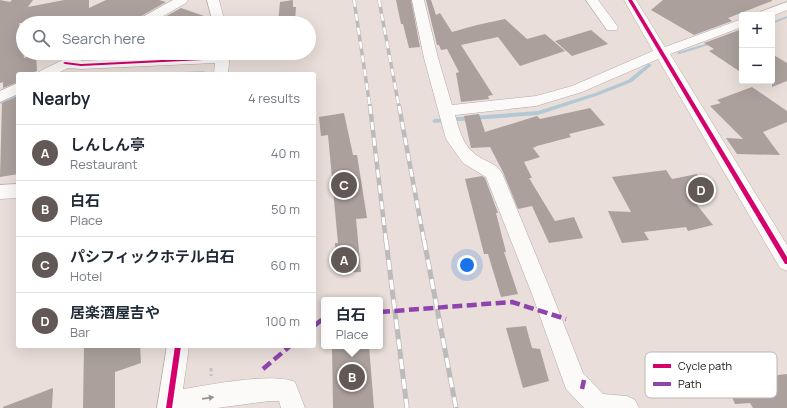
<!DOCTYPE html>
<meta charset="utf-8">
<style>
body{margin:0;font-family:Manrope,"Noto Sans JP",sans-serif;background:#f2f2f3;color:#1f2937}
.controls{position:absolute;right:12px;top:12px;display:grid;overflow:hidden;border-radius:4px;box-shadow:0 4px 16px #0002}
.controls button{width:36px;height:36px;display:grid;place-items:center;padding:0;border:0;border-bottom:1px solid #e0e1e3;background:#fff;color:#1f2937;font:20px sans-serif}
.you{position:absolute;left:467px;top:265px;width:14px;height:14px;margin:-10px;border:3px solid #fff;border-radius:50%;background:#1a73e8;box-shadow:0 0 0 6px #1a73e833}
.badge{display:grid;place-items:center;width:26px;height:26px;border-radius:50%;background:#625956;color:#fff;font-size:13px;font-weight:700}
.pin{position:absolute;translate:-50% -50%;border:2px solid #fff;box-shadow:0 1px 4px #0006}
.popup{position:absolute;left:321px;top:297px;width:62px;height:52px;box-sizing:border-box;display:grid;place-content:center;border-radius:4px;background:#fff;filter:drop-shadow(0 1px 3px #0005);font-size:13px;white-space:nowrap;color:#747a83}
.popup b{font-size:15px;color:#1f2937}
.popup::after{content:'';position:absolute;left:50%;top:100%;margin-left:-8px;border:8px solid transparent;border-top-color:#fff}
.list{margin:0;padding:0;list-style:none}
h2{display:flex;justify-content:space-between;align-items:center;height:52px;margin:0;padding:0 16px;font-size:17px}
h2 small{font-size:13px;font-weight:400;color:#747a83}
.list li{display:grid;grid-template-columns:26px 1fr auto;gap:12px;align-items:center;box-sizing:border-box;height:56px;padding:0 16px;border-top:1px solid #e0e1e3}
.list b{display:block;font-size:15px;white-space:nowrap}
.list p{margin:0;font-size:13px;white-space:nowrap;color:#747a83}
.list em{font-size:13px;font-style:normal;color:#747a83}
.icon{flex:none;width:22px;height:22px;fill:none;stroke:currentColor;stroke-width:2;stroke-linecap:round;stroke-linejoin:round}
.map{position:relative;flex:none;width:787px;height:408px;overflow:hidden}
.search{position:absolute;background:#fff;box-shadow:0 4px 16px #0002;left:16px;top:16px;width:300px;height:44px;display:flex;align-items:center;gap:10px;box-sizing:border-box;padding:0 14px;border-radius:22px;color:#747a83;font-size:15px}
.panel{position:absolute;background:#fff;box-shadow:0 4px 16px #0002;left:16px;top:72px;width:300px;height:276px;border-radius:4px}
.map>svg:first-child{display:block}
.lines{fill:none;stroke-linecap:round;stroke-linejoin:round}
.stream{fill:#b4c8d4;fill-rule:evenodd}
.building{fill:#aba09c}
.minor-casing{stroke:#b3aaa7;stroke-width:1}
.path{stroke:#c5c2c0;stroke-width:3;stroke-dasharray:3.5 2.5;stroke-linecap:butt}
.minor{fill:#fcfaf9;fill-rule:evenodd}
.rail-far2-casing{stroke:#bdbaba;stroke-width:3.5}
.rail-far1-casing{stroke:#bdbaba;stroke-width:4.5}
.rail-casing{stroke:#bdbaba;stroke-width:5}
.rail-far2{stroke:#fff;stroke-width:2.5;stroke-dasharray:7;stroke-linecap:butt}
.rail-far1{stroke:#fff;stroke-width:3;stroke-dasharray:8;stroke-linecap:butt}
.rail{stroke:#fff;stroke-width:3.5;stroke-dasharray:10;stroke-linecap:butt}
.quiet{stroke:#8e44ad;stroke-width:4.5;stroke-dasharray:10 4.5;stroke-linecap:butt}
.cycleway-casing{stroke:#fff;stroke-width:3}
.cycleway{fill:#d6006c;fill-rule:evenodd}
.oneway{fill:#969290}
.key{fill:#fff;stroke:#bab8b7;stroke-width:1}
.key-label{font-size:11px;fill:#19120f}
</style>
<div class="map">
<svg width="787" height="408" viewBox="0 0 787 408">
<rect width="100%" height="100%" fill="#e9ded9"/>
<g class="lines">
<g class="stream">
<polygon points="787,16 787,18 772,24 772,22"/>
<polygon points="712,42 713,42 715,43 680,54 678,54 677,53 678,52"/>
<polygon points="648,64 650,64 652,65 632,82 599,95 538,115 434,123 432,121 434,119 538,111 595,93 628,80"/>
<polygon points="203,71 205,72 205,73 192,74 163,74 165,73"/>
<polygon points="18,92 18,96 0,104 0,100"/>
</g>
</g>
<g class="building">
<polygon points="0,0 10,2 12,0 33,0 28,7 64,0 89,0 89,8 106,0 159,0 166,2 136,19 135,23 19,23 24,58 36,54 37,71 29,74 18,74 18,82 3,88 3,82 0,83"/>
<polygon points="293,0 293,7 296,7 295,22 278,23 280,2"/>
<polygon points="396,0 411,0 420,47 409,48 403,24 401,24"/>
<polygon points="426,0 431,0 436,15 440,13 452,32 477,25 505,19 527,39 545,34 565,51 520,66 498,37 461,45 493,95 488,96 489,99 461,102 456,73 459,72 447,49 441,50 439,45 437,45"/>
<polygon points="663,0 772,0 772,1 728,18 732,21 694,35 651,10"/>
<polygon points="181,8 210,18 211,23 154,23"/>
<polygon points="742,29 742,73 709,51 714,49 704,43"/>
<polygon points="591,30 608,44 572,56 555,41"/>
<polygon points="772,54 787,63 787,81 772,87"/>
<polygon points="752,87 787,111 787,122 763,132 780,155 737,154 726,138 743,139 710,106 721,103 717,100"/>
<polygon points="18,96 18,174 0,177 2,103"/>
<polygon points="590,108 605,125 569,134 571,137 537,146 533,148 540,157 524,162 532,178 529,178 555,221 574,217 583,238 549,243 532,206 518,209 503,172 490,147 471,148 464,116 479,114 485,132 537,116 540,119"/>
<polygon points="344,113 353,155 357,155 367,218 356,219 361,272 337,273 335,243 338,243 328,135 321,136 319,117"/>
<polygon points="666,170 672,179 697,174 713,196 693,200 713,225 688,231 686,227 644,232 649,240 622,243 608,211 631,212 612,177"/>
<polygon points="482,176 485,178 498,213 496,213 506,252 504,252 518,294 501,297 488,254 484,254 465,179"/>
<polygon points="526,326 532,348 540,349 549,381 523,388 506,328"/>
<polygon points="84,346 140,346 141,363 115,372 115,408 83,408"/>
<polygon points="332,346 369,346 374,408 333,408"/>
<polygon points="787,374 787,408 753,408 750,403 735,404 725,381"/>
<polygon points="53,388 52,408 3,408 3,407"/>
</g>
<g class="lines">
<g class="minor-casing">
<g id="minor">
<polygon points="173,0 188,0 186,3 151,23 136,23 137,20"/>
<polygon points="207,0 219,0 225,23 213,23"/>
<path d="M 412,0 L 424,0 L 438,58 L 452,105 L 536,96 L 572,86 L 653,51 L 624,0 L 636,0 L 665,47 L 742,19 L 742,27 L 670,54 L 787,245 L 787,271 L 780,268 L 658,59 L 582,92 L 536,106 L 455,115 C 459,130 463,145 476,155 C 484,161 496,163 502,173 L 552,294 L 583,373 L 603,394 L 627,396 L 635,400 L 639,408 L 584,408 L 566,389 L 532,294 L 486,177 L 463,163 L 446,139 L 424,58 Z"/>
<polygon points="586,0 598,0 618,27 617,30 607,30"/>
<polygon points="787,2 787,10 772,16 772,15 758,15 760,12"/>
<polygon points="216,53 230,53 228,74 214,74 215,63 81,69 68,68 56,74 38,74 40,71 75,54 80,55 82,58 81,61"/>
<polygon points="18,83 18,94 0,102 0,91"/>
<polygon points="18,184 18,198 0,199 0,185"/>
<path d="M 167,346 L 189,346 L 183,389 C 211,385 271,372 295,382 L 305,408 L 281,408 L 279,401 L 269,401 L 217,408 L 157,408 Z"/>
</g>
</g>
<polyline class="path" points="211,368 211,376"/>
<use href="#minor" class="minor"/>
<g class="rail-far2-casing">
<g id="rail-far2">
<polyline points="354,0 370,107"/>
<polyline points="379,0 399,107"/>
</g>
</g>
<g class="rail-far1-casing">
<g id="rail-far1">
<polyline points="370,106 386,241"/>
<polyline points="399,106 424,241"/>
</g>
</g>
<g class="rail-casing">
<g id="rail">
<polyline points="386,240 407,408"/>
<polyline points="424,240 456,408"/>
</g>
</g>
<use href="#rail-far2" class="rail-far2"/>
<use href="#rail-far1" class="rail-far1"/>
<use href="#rail" class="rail"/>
<g class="quiet">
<polyline points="380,312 512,302 566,319"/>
<polyline points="314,326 324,318"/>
<polyline points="263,369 290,346"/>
<polyline points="582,389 584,380"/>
</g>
<g class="cycleway-casing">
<g id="cycleway">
<polygon points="628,0 632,0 787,257 787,264 785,264"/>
<polygon points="223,57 225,58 224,59 81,66 65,64 63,63 65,62 81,64"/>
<polygon points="175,346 181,346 172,408 166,408"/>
</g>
</g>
<use href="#cycleway" class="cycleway"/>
</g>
<defs><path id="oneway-solid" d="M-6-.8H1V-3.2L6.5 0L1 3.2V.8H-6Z"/></defs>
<use class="oneway" href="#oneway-solid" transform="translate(208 398) rotate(-8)"/>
<rect x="645" y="352" width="132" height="46" rx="6" class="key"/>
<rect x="653" y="364" width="18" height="4" fill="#d6006c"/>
<rect x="653" y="382" width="18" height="4" fill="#8e44ad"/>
<g class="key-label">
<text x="678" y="370">Cycle path</text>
<text x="678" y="388">Path</text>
</g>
</svg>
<div class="controls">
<button>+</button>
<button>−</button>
</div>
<div class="you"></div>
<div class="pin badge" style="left:344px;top:260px">A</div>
<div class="pin badge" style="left:352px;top:377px">B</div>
<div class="popup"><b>白石</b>Place</div>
<div class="pin badge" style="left:344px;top:185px">C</div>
<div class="pin badge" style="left:701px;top:190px">D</div>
<div class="search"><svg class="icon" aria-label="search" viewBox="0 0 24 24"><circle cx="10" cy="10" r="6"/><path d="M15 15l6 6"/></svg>Search here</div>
<section class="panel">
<h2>Nearby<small>4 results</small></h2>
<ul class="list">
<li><span class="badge">A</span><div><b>しんしん亭</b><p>Restaurant</p></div><em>40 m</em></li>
<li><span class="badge">B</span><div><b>白石</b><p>Place</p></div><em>50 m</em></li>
<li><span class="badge">C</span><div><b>パシフィックホテル白石</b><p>Hotel</p></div><em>60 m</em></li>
<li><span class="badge">D</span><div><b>居楽酒屋吉や</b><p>Bar</p></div><em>100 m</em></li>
</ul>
</section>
</div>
